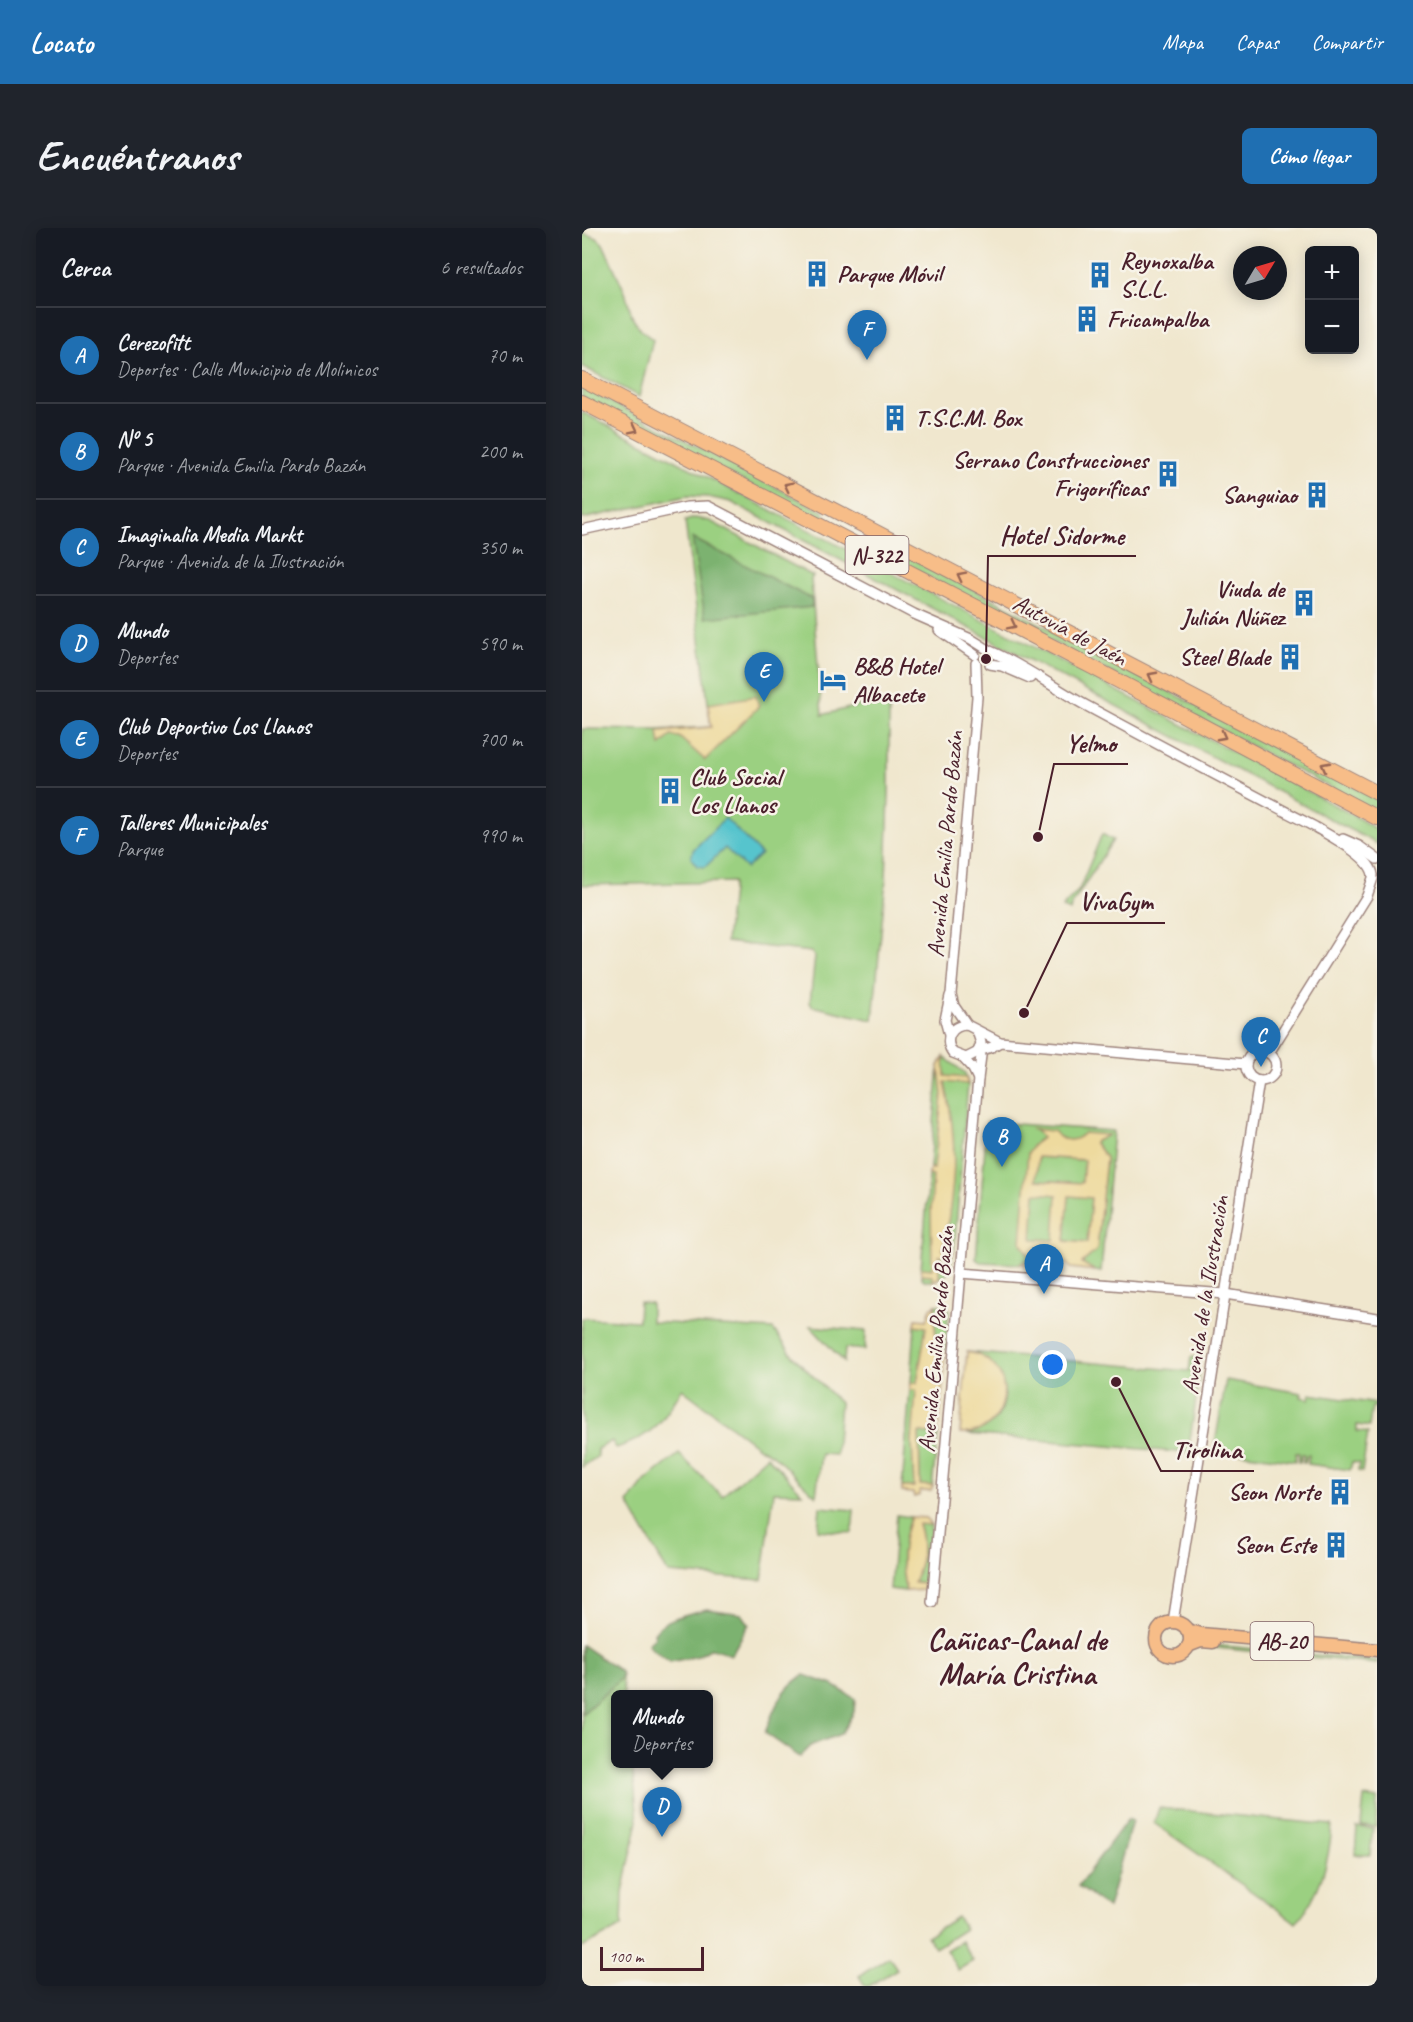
<!DOCTYPE html>
<html lang="es">
<meta charset="utf-8">
<style>
body{margin:0;font-family:Caveat,sans-serif;background:#20242c;color:#f1f3f6}
.controls{position:absolute;right:18px;top:18px;display:grid;overflow:hidden;border-radius:9px;box-shadow:0 3px 15px #0003}
.controls button{width:54px;height:54px;display:grid;place-items:center;padding:0;border:0;border-bottom:2px solid #363941;background:#171b24;color:#f1f3f6;font:30px sans-serif}
.compass{position:absolute;left:651px;top:18px;width:54px;height:54px;border-radius:50%;background:#171b24;box-shadow:0 3px 15px #0003;rotate:52deg}
.scale{position:absolute;left:18px;bottom:15px;width:104px;box-sizing:border-box;padding-left:6px;border:3px solid #4a1f2b;border-top:0;font-size:16px;line-height:21px;white-space:nowrap;color:#4a1f2b;-webkit-text-stroke:4px #f7f3e8;paint-order:stroke}
.you{position:absolute;left:471px;top:1137px;width:21px;height:21px;margin:-15px;border:4px solid #fff;border-radius:50%;background:#1a73e8;box-shadow:0 0 0 9px #1a73e833}
.badge{display:grid;place-items:center;width:39px;height:39px;border-radius:50%;background:#1f6fb2;color:#fff;font-size:20px;font-weight:700}
.pin{position:absolute;translate:-50% -50px;filter:drop-shadow(0 2px 3px #0008)}
.pin::after{content:'';position:absolute;top:32px;width:21px;height:18px;background:inherit;clip-path:polygon(0 0,100% 0,50% 100%)}
.popup{position:absolute;left:29px;top:1462px;width:102px;height:78px;box-sizing:border-box;display:grid;place-content:center;border-radius:9px;background:#171b24;filter:drop-shadow(0 2px 4px #0005);font-size:20px;white-space:nowrap;color:#9ea1a6}
.popup b{font-size:22px;color:#f1f3f6}
.popup::after{content:'';position:absolute;left:50%;top:100%;margin-left:-12px;border:12px solid transparent;border-top-color:#171b24}
.list{margin:0;padding:0;list-style:none}
h2{display:flex;justify-content:space-between;align-items:center;height:78px;margin:0;padding:0 24px;font-size:26px}
h2 small{font-size:20px;font-weight:400;color:#9ea1a6}
.list li{display:grid;grid-template-columns:39px 1fr auto;gap:18px;align-items:center;box-sizing:border-box;height:96px;padding:0 24px;border-top:2px solid #363941}
.list b{display:block;font-size:22px;white-space:nowrap}
.list p{margin:0;font-size:20px;white-space:nowrap;color:#9ea1a6}
.list em{font-size:20px;font-style:normal;color:#9ea1a6}
.map{position:relative;flex:none;width:795px;height:1758px;overflow:hidden;border-radius:9px}
header{display:flex;align-items:center;gap:36px;box-sizing:border-box;height:84px;padding:0 30px;background:#1f6fb2;color:#fff}
header strong{font-size:28px}
nav{display:flex;gap:33px;margin-inline-start:auto;font-size:21px}
.intro{display:flex;align-items:center;justify-content:space-between;box-sizing:border-box;height:144px;padding:0 36px}
h1{margin:0;font-size:42px}
.button{padding:15px 27px;border-radius:9px;background:#1f6fb2;color:#fff;font-size:21px;font-weight:700}
main{display:flex;gap:36px;padding:0 36px}
aside{flex:1;background:#171b24;border-radius:9px;box-shadow:0 3px 15px #0003}
.map>svg:first-child{display:block}
.green{fill:#9bd081;stroke:#727856;stroke-width:1.5}
.forest{fill:#7cb26f;stroke:#63684d;stroke-width:1.5}
.sand{fill:#eeda9e;stroke:#9c7c64;stroke-width:1.5;fill-rule:evenodd}
.water{fill:#57c4cd;stroke:#50727c;stroke-width:1.5}
.lines{fill:none;stroke-linecap:round;stroke-linejoin:round}
.tertiary-casing{stroke:#9d837c;stroke-width:12}
.primary-casing{stroke:#9d837c;stroke-width:15}
.motorway-casing{stroke:#9d837c;stroke-width:16}
.tertiary{stroke:#fff;stroke-width:9}
.primary{stroke:#f7bd88;stroke-width:12}
.motorway{stroke:#f7bd88;stroke-width:14}
.oneway{stroke:#986655}
.labels{text-anchor:middle;stroke-width:5;stroke-linejoin:round;paint-order:stroke}
.shield{fill:#f7f3e8;stroke:#7e5f64;stroke-width:1.5}
.shield-label{font-size:22px;font-weight:bold;fill:#4a1f2b}
.poi-label{font-size:24px;font-weight:bold;fill:#4a1f2b;stroke:#f7f3e8;text-anchor:start}
.street-label{font-size:24px;fill:#4a1f2b;stroke:#f7f3e8}
.district-label{font-size:30px;font-weight:bold;fill:#4a1f2b;stroke:#f7f3e8}
.leader{fill:none;stroke:#4a1f2b;stroke-width:2}
.callout-dot{fill:#4a1f2b;stroke:#f7f3e8;stroke-width:2}
.callout-label{font-size:26px;text-anchor:middle;font-weight:bold;fill:#4a1f2b;stroke:#f7f3e8;stroke-width:5;stroke-linejoin:round;paint-order:stroke}
</style>
<header>
<strong>Locato</strong>
<nav><a>Mapa</a><a>Capas</a><a>Compartir</a></nav>
</header>
<div class="intro"><h1>Encuéntranos</h1><a class="button">Cómo llegar</a></div>
<main>
<aside>
<h2>Cerca<small>6 resultados</small></h2>
<ul class="list">
<li><span class="badge">A</span><div><b>Cerezofitt</b><p>Deportes · Calle Municipio de Molinicos</p></div><em>70 m</em></li>
<li><span class="badge">B</span><div><b>Nº 5</b><p>Parque · Avenida Emilia Pardo Bazán</p></div><em>200 m</em></li>
<li><span class="badge">C</span><div><b>Imaginalia Media Markt</b><p>Parque · Avenida de la Ilustración</p></div><em>350 m</em></li>
<li><span class="badge">D</span><div><b>Mundo</b><p>Deportes</p></div><em>590 m</em></li>
<li><span class="badge">E</span><div><b>Club Deportivo Los Llanos</b><p>Deportes</p></div><em>700 m</em></li>
<li><span class="badge">F</span><div><b>Talleres Municipales</b><p>Parque</p></div><em>990 m</em></li>
</ul>
</aside>
<div class="map">
<svg width="795" height="1758" viewBox="0 0 795 1758">
<rect width="100%" height="100%" fill="#f7f3e8"/>
<filter id="ink" filterUnits="userSpaceOnUse"><feTurbulence type="fractalNoise" baseFrequency=".0167" numOctaves="2"/><feDisplacementMap in="SourceGraphic" scale="12" xChannelSelector="R" yChannelSelector="G"/><feConvolveMatrix kernelMatrix="1 2 1 2 8 2 1 2 1" color-interpolation-filters="sRGB"/></filter>
<filter id="wash" filterUnits="userSpaceOnUse"><feTurbulence type="fractalNoise" baseFrequency=".008" numOctaves="4" result="noise"/><feDisplacementMap in="SourceGraphic" scale="24" xChannelSelector="R" yChannelSelector="G"/><feGaussianBlur stdDeviation="1.35" result="paint"/><feColorMatrix in="noise" values="0 0 0 0 0 0 0 0 0 0 0 0 0 0 0 0 0 1.4 0 .05"/><feComposite in="paint" operator="in"/></filter>
<g filter="url(#wash)">
<rect width="100%" height="100%" fill="#f0e7ce"/>
<g class="green">
<polygon points="0,5 15,10 21,16 43,64 51,91 58,101 71,112 57,169 0,138"/>
<polygon points="0,159 242,284 244,290 238,293 0,169"/>
<polygon points="0,184 479,433 773,588 795,602 795,616 149,274 126,269 105,268 0,291"/>
<polygon points="113,290 128,293 231,348 229,351 240,487 279,477 307,478 307,567 304,650 291,792 230,778 228,774 233,729 229,724 144,714 151,654 0,657 0,501 74,502 129,499 103,293"/>
<polygon points="304,316 795,571 795,584 300,325 298,318"/>
<polygon points="520,606 531,612 489,678 488,683 480,680 497,662"/>
<path d="M 362,829 L 383,845 L 386,856 L 372,1022 C 369,1029 370,1035 368,1041 C 364,1050 346,1057 340,1050 L 339,1040 L 357,838 Z"/>
<path d="M 405,894 L 531,903 L 519,1044 L 510,1042 L 500,1035 L 515,1022 L 524,930 L 512,914 L 525,907 L 502,906 C 492,915 480,914 471,903 L 453,902 L 461,910 L 455,913 L 444,1024 L 449,1031 L 437,1036 L 398,1034 L 394,1031 Z"/>
<polygon points="456,929 502,932 501,955 454,952"/>
<polygon points="453,964 476,967 473,1012 449,1011"/>
<polygon points="486,968 509,969 506,1015 483,1013"/>
<path d="M 57,1074 L 69,1075 L 69,1094 L 191,1101 L 211,1128 L 258,1175 L 254,1227 L 239,1226 L 234,1268 L 191,1227 L 179,1221 L 100,1161 C 82,1192 71,1209 34,1220 L 30,1213 L 15,1221 L 16,1228 L 0,1239 L 0,1090 L 56,1093 Z"/>
<polygon points="354,1077 363,1077 367,1082 363,1123 355,1122 352,1086"/>
<polygon points="333,1097 344,1099 335,1155 329,1155"/>
<polygon points="228,1098 284,1103 283,1122 263,1120 262,1134"/>
<path d="M 385,1124 L 607,1143 L 609,1129 L 617,1129 L 616,1144 L 618,1144 L 606,1225 L 385,1206 C 392,1204 400,1202 407,1197 C 437,1175 420,1129 385,1124 Z"/>
<polygon points="644,1152 720,1165 719,1169 727,1171 728,1166 795,1176 795,1179 790,1179 787,1199 775,1197 775,1203 786,1205 780,1244 776,1243 777,1235 770,1234 768,1242 726,1236 727,1227 725,1227 723,1235 721,1235 722,1226 720,1226 718,1234 716,1234 717,1225 714,1225 713,1233 632,1221"/>
<polygon points="328,1162 335,1162 330,1212 332,1260 320,1259"/>
<polygon points="348,1204 356,1205 350,1259 338,1257 337,1205 348,1206"/>
<polygon points="97,1226 140,1268 185,1228 220,1265 192,1264 180,1352 86,1345 46,1275 63,1253"/>
<polygon points="238,1279 272,1282 270,1305 236,1302"/>
<path d="M 315,1287 L 329,1289 C 319,1312 318,1338 324,1363 L 308,1361 Z"/>
<path d="M 336,1296 L 349,1297 L 344,1355 L 331,1354 C 340,1335 343,1316 336,1296 Z"/>
<polygon points="623,1416 795,1433 795,1436 615,1418"/>
<polygon points="0,1417 39,1444 42,1466 34,1466 34,1536 50,1536 56,1592 41,1665 40,1698 0,1720"/>
<polygon points="782,1569 795,1571 794,1599 779,1598"/>
<path d="M 577,1580 L 750,1597 C 747,1634 739,1665 714,1695 L 709,1691 L 572,1595 Z"/>
<polygon points="775,1599 791,1601 788,1627 773,1627"/>
<polygon points="375,1689 383,1701 353,1720 345,1708"/>
<polygon points="379,1713 391,1733 376,1742 364,1722"/>
<polygon points="307,1729 315,1741 287,1758 283,1758 277,1748"/>
</g>
<g class="forest">
<polygon points="110,310 230,371 230,379 123,390"/>
<path d="M 125,1381 L 160,1386 L 167,1396 L 149,1427 L 137,1422 L 128,1421 L 116,1428 L 88,1434 L 69,1420 L 66,1416 L 73,1410 L 72,1405 C 81,1390 109,1385 125,1381 Z"/>
<polygon points="0,1417 39,1444 40,1450 0,1486"/>
<path d="M 222,1447 L 251,1457 L 273,1471 L 272,1484 L 259,1506 L 230,1517 L 218,1529 L 183,1505 C 191,1482 200,1459 222,1447 Z"/>
<polygon points="546,1591 550,1593 526,1680 496,1658"/>
</g>
<g class="sand">
<polygon points="174,468 177,478 123,532 97,509 89,508 78,517 76,504 129,499 126,476"/>
<path d="M 362,829 L 363,848 L 384,850 L 386,856 L 363,854 C 377,916 373,960 361,1022 L 372,1022 L 369,1028 L 357,1028 L 357,1050 L 351,1053 L 350,1047 L 339,1046 L 339,1040 L 350,1041 L 349,982 L 351,948 L 347,947 L 348,940 L 352,941 L 360,867 L 357,838 Z"/>
<path d="M 448,901 L 471,903 C 480,914 492,915 502,905 L 526,907 L 512,914 L 524,930 L 515,1022 L 500,1035 L 513,1043 L 489,1040 C 480,1029 468,1028 459,1038 L 437,1036 L 449,1031 L 439,1015 L 446,925 L 451,917 L 460,910 L 455,903 ZM 456,929 L 502,932 L 500,955 L 454,952 ZM 453,965 L 475,967 L 472,1012 L 450,1011 ZM 487,968 L 509,970 L 505,1015 L 483,1013 Z"/>
<polygon points="354,1077 352,1086 355,1122 363,1123 360,1128 355,1129 356,1132 363,1129 357,1197 351,1194 350,1198 354,1199 356,1205 337,1205 338,1257 351,1258 349,1263 338,1263 338,1267 332,1269 331,1265 320,1264 320,1259 332,1259 330,1213 334,1162 328,1162 329,1155 335,1155 344,1099 333,1097 334,1091 345,1092 349,1080"/>
<path d="M 385,1124 C 440,1132 430,1209 378,1205 Z"/>
<path d="M 329,1289 L 344,1290 L 349,1297 L 336,1296 C 343,1317 340,1335 332,1354 L 344,1355 L 343,1362 L 324,1363 C 318,1338 319,1312 329,1289 Z"/>
</g>
<polygon class="water" points="143,590 179,626 164,640 143,620 123,639 115,638 109,630 111,622"/>
</g>
<g filter="url(#ink)">
<g class="lines">
<g class="tertiary-casing">
<g id="tertiary">
<polyline points="0,302 105,279 126,278 332,386 389,411 405,421"/>
<polyline points="357,402 393,427"/>
<path d="M 408,423 C 441,437 471,459 503,477 C 579,518 656,559 733,599 C 748,608 789,629 791,647"/>
<polyline points="408,436 420,438 448,450"/>
<polyline points="761,611 777,618 795,631"/>
<polyline points="385,797 372,778 369,766 395,469 394,435"/>
<path d="M 395,803 L 399,815 L 396,824 L 384,830 L 371,825 C 361,812 369,797 385,797 L 418,814 L 664,836"/>
<polyline points="367,807 363,792 368,768"/>
<polyline points="396,823 410,819 418,814"/>
<circle cx="679" cy="838" r="15"/>
<polyline points="687,825 785,668 791,650"/>
<polyline points="380,829 391,841 396,851"/>
<polyline points="379,1045 643,1066 795,1090"/>
<polyline points="350,1374 396,851 399,828 396,824"/>
<polyline points="591,1394 677,853"/>
</g>
</g>
<g class="primary-casing">
<g id="primary">
<circle cx="591" cy="1411" r="17"/>
<polyline points="605,1402 619,1406 795,1422"/>
<polyline points="606,1418 619,1413 631,1414"/>
</g>
</g>
<g class="motorway-casing">
<g id="motorway">
<polyline points="0,151 795,565"/>
<polyline points="0,174 510,439 795,590"/>
</g>
</g>
<use href="#tertiary" class="tertiary"/>
<use href="#primary" class="primary"/>
<use href="#motorway" class="motorway"/>
</g>
<defs><path id="oneway-chevron" d="M-2-3.5L2.5 0L-2 3.5" fill="none" stroke-width="1.6" stroke-linecap="round" stroke-linejoin="round" transform="scale(1.5)"/></defs>
<g class="oneway">
<use href="#oneway-chevron" transform="translate(52 201) rotate(27)"/>
<use href="#oneway-chevron" transform="translate(206 258) rotate(-153)"/>
<use href="#oneway-chevron" transform="translate(379 348) rotate(-153)"/>
<use href="#oneway-chevron" transform="translate(430 397) rotate(27)"/>
<use href="#oneway-chevron" transform="translate(570 448) rotate(-152)"/>
<use href="#oneway-chevron" transform="translate(640 508) rotate(28)"/>
<use href="#oneway-chevron" transform="translate(743 538) rotate(-152)"/>
</g>
</g>
<defs>
<g id="building-bare" transform="scale(2.07)"><path d="M-4-6H4V6H1V3H-1V6H-4ZM-2.5-4.3h1.7v1.8h-1.7ZM.8-4.3h1.7v1.8H.8ZM-2.5-1h1.7V.8h-1.7ZM.8-1h1.7V.8H.8Z" fill="#1f6fb2" stroke="#f7f3e8" stroke-width="2.5" paint-order="stroke"/></g>
<g id="hotel-bare" transform="scale(2.07)"><path d="M-6-4.5h1.5V1H6V5H4.5V3h-9V5H-6ZM-4 0a1.8 1.8 0 1 1 3.6 0ZM.5 0V-2.5h3Q6-2.5 6 0Z" fill="#1f6fb2" stroke="#f7f3e8" stroke-width="2.5" paint-order="stroke"/></g>
</defs>
<g fill-rule="evenodd">
<use href="#building-bare" x="235" y="46"/>
<use href="#building-bare" x="518" y="47"/>
<use href="#building-bare" x="505" y="91"/>
<use href="#building-bare" x="313" y="190"/>
<use href="#building-bare" x="586" y="246"/>
<use href="#building-bare" x="735" y="267"/>
<use href="#building-bare" x="722" y="375"/>
<use href="#building-bare" x="708" y="429"/>
<use href="#hotel-bare" x="251" y="452"/>
<use href="#building-bare" x="88" y="563"/>
<use href="#building-bare" x="758" y="1264"/>
<use href="#building-bare" x="754" y="1317"/>
</g>
<g class="labels">
<g class="shield">
<rect x="263.5" y="308" width="63" height="38" rx="4.5"/>
<rect x="668.5" y="1394" width="63" height="38" rx="4.5"/>
</g>
<g class="shield-label">
<text x="295" y="335">N-322</text>
<text x="700" y="1421">AB-20</text>
</g>
<g class="poi-label">
<text x="538" y="41">Reynoxalba<tspan x="538" dy="28">S.L.L.</tspan></text>
<text x="255" y="54">Parque Móvil</text>
<text x="525" y="99">Fricampalba</text>
<text x="333" y="198">T.S.C.M. Box</text>
<text x="566" y="240" text-anchor="end">Serrano Construcciones<tspan x="566" dy="28">Frigoríficas</tspan></text>
<text x="715" y="275" text-anchor="end">Sanguiao</text>
<text x="702" y="369" text-anchor="end">Viuda de<tspan x="702" dy="28">Julián Núñez</tspan></text>
<text x="688" y="437" text-anchor="end">Steel Blade</text>
<text x="271" y="446">B&amp;B Hotel<tspan x="271" dy="28">Albacete</tspan></text>
<text x="108" y="557">Club Social<tspan x="108" dy="28">Los Llanos</tspan></text>
<text x="738" y="1272" text-anchor="end">Seon Norte</text>
<text x="734" y="1325" text-anchor="end">Seon Este</text>
</g>
<g class="street-label">
<text transform="translate(488 402) rotate(28)" y="8">Autovía de Jaén</text>
<text transform="translate(363 616) rotate(-85)" y="8">Avenida Emilia Pardo Bazán</text>
<text transform="translate(623 1067) rotate(-81)" y="8">Avenida de la Ilustración</text>
<text transform="translate(354 1111) rotate(-85)" y="8">Avenida Emilia Pardo Bazán</text>
</g>
<g class="district-label">
<text x="435" y="1422">Cañicas-Canal de<tspan x="435" dy="34">María Cristina</tspan></text>
</g>
</g>
<path class="leader" d="M404 431L406 328H554M456 609L472 536H546M442 785L485 695H583M534 1154L579 1243H672"/>
<g class="callout-dot">
<circle cx="404" cy="431" r="6"/>
<circle cx="456" cy="609" r="6"/>
<circle cx="442" cy="785" r="6"/>
<circle cx="534" cy="1154" r="6"/>
</g>
<g class="callout-label">
<text x="480" y="316">Hotel Sidorme</text>
<text x="509" y="524">Yelmo</text>
<text x="534" y="682">VivaGym</text>
<text x="625" y="1230">Tirolina</text>
</g>
</svg>
<div class="controls">
<button>+</button>
<button>−</button>
</div>
<svg class="compass" viewBox="-18 -18 36 36"><path d="M0-13l5 13h-10z" fill="#e53935"/><path d="M0 13l5-13h-10z" fill="#9ea1a6"/></svg>
<div class="scale">100 m</div>
<div class="you"></div>
<div class="pin badge" style="left:462px;top:1066px">A</div>
<div class="pin badge" style="left:420px;top:939px">B</div>
<div class="pin badge" style="left:679px;top:839px">C</div>
<div class="pin badge" style="left:80px;top:1609px">D</div>
<div class="popup"><b>Mundo</b>Deportes</div>
<div class="pin badge" style="left:182px;top:474px">E</div>
<div class="pin badge" style="left:285px;top:132px">F</div>
</div>
</main>
